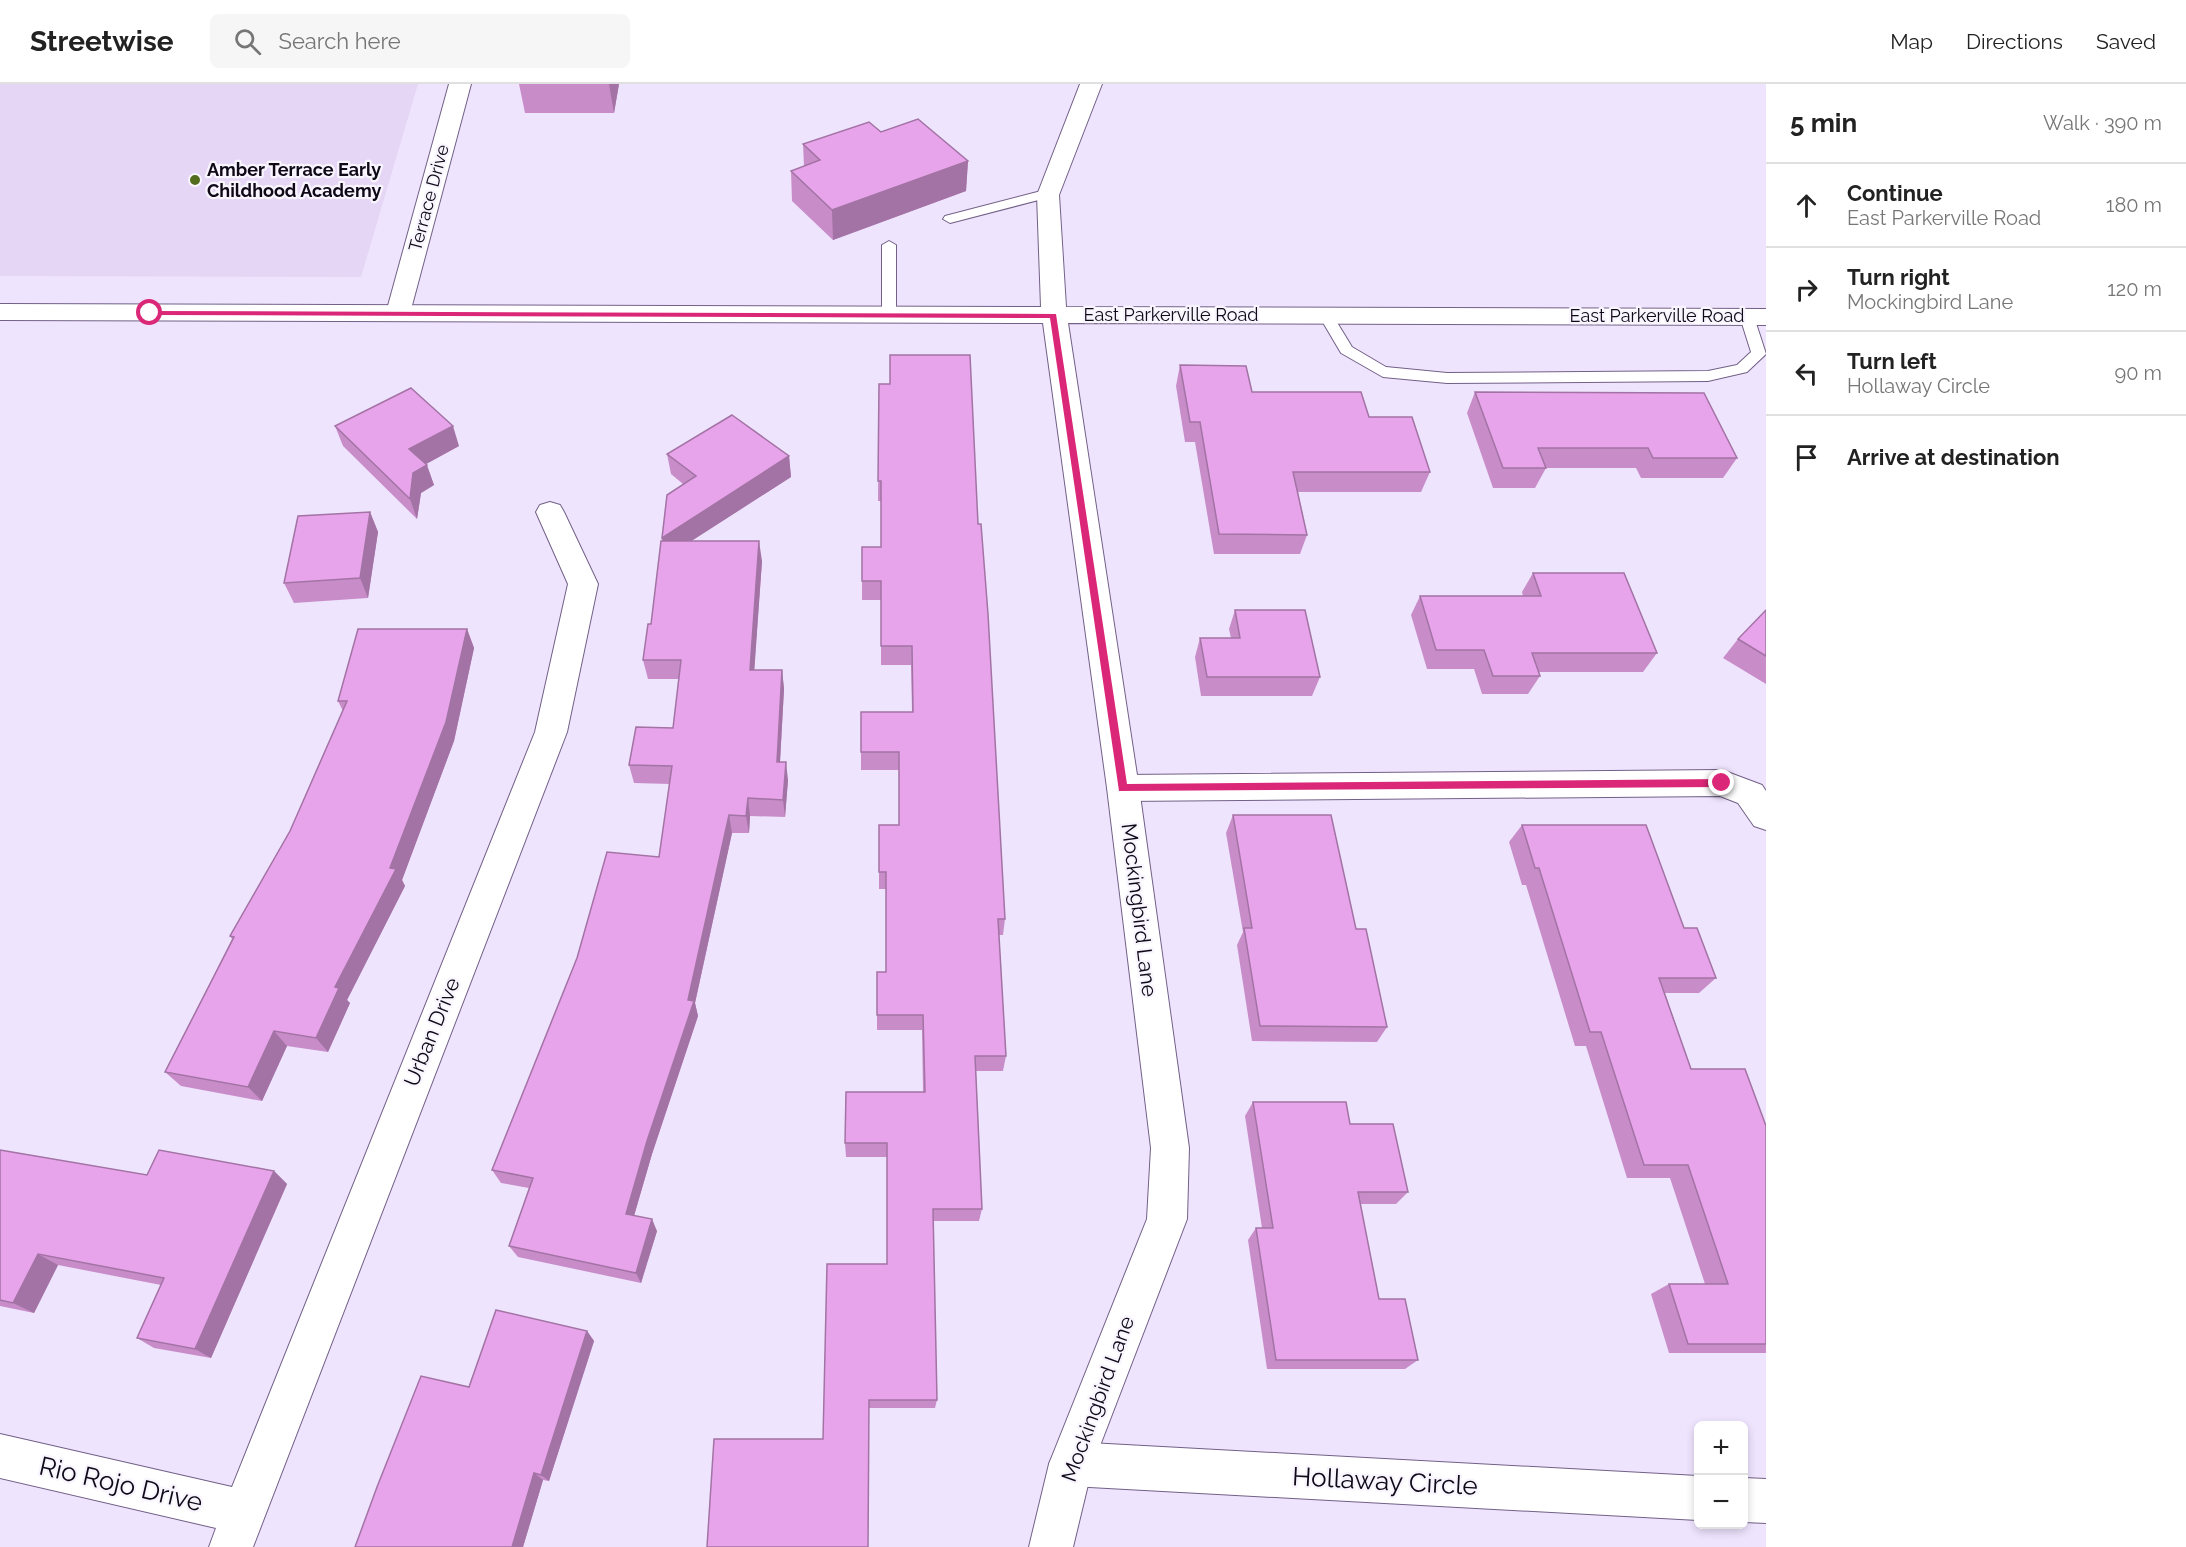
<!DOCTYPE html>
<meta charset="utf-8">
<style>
body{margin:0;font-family:Raleway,sans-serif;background:#f6f6f6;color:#222}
.controls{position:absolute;right:18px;bottom:18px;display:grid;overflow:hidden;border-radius:9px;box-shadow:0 3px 9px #0003}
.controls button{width:54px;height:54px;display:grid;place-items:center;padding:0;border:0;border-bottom:2px solid #e0e0e0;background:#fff;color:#222;font:30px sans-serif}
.stop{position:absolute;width:18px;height:18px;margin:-14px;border:4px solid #db2777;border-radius:50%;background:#fff}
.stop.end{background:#db2777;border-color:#fff;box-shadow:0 2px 6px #0008}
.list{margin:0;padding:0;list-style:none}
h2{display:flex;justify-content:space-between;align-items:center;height:78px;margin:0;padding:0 24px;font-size:26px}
h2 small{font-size:20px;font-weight:400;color:#767676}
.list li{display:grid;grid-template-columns:39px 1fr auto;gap:18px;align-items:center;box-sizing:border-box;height:84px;padding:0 24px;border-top:2px solid #e0e0e0}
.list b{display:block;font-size:22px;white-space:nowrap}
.list p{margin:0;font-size:20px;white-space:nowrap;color:#767676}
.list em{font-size:20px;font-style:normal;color:#767676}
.icon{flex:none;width:33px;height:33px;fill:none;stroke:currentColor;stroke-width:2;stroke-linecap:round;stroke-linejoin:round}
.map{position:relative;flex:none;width:1766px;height:1463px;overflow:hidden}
header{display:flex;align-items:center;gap:36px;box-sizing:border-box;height:84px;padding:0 30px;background:#fff;border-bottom:2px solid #e0e0e0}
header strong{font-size:28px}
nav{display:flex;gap:33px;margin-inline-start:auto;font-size:21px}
.search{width:420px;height:54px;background:#f6f6f6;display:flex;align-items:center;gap:15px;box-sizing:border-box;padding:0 21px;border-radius:9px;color:#767676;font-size:22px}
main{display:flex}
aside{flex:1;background:#fff}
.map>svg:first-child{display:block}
.built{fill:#e4d6f4}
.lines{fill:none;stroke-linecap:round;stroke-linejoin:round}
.lane-casing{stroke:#726087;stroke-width:2}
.street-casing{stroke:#726087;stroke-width:2}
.secondary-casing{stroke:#726087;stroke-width:2}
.lane{fill:#fff;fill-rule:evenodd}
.street{fill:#fff;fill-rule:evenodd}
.secondary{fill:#fff;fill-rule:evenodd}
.wall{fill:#c88dc9}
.shaded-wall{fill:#a273a4}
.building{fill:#e8a4ea;stroke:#a273a4;stroke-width:1.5}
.route{fill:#db2777}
.poi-dot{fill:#526b1c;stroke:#f9f5fe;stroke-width:2}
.labels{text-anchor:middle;stroke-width:4.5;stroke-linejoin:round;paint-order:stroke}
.far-poi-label{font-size:18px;font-weight:bold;fill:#0f0817;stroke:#f9f5fe;text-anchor:start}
.far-street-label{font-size:18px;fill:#0f0817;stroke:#f9f5fe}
.street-label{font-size:21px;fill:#0f0817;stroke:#f9f5fe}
.near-street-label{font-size:26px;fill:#0f0817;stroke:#f9f5fe}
</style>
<header>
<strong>Streetwise</strong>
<div class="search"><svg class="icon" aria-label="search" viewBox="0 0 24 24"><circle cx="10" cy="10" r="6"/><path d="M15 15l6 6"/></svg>Search here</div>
<nav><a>Map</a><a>Directions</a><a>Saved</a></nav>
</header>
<main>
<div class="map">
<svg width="1766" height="1463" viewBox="0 0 1766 1463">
<rect width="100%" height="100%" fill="#efe4fe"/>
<polygon class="built" points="0,0 418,0 361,193 0,192"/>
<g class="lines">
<g class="lane-casing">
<g id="lane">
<polygon points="1049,105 1054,106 1056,109 1054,112 950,139 943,135 945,132"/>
<polygon points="889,157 896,161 896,230 889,235 882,230 882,161"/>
<polygon points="1325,225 1330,227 1352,263 1386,283 1447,289 1708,287 1737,281 1751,268 1740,233 1747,228 1754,233 1766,270 1747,288 1708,297 1447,299 1383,293 1341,269 1318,230"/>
</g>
</g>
<g class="street-casing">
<g id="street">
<polygon points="449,0 471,0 410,229 407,234 398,237 389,234 386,229"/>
<polygon points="550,418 560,421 564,428 598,500 567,648 253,1463 209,1463 216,1444 0,1394 0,1350 232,1403 535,648 568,500 536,428 540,421"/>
<polygon points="1722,686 1762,701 1766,707 1766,746 1754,742 1738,719 1720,712 1123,717 1111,713 1107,704 1111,695 1123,691"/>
<polygon points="1071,1358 1698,1392 1698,1436 1071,1402 1056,1395 1049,1380 1056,1365"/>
<polygon points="1744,1394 1766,1395 1766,1439 1744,1438"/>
</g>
</g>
<g class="secondary-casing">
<polygon id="secondary" points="1080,0 1102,0 1059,111 1066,223 1766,225 1766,241 1068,239 1139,704 1189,1064 1187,1135 1093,1380 1073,1463 1029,1463 1049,1380 1147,1135 1151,1064 1107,704 1043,239 0,236 0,220 1041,223 1037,111"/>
</g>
<use href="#lane" class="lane"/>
<use href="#street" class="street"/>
<use href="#secondary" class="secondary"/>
</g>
<g class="wall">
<polygon points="519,0 619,0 614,29 525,29"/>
<polygon points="881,48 968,77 966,107 833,156 792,117 791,87 804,82 803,60"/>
<polygon points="1180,281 1252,308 1369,333 1430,388 1421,408 1298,408 1307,451 1300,470 1214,470 1195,358 1185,358 1176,302"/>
<polygon points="879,300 978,440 1005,835 1003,851 999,851 1006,972 1003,987 976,987 982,1125 979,1137 933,1137 937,1316 935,1324 869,1324 823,1355 887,1180 887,1073 846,1073 845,1059 923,1008 922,946 877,946 877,888 886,888 886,805 879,805 879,741 899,741 899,686 861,686 861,668 912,628 911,581 881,581 881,516 862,516 862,497 881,463 881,417 878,417"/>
<polygon points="1475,308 1737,374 1723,394 1641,394 1636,384 1546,384 1535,404 1493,404 1467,329"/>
<polygon points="335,342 459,362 426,380 434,401 421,409 417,435 343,362"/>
<polygon points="667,370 789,372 791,393 691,457 762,477 754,586 782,586 784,605 780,678 788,696 785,733 750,732 749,749 732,749 695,919 698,932 652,1070 634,1132 657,1147 641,1199 518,1173 509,1162 529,1104 501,1099 492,1086 659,773 670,700 634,699 629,681 673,644 679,595 648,595 643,576 651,540 662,457 683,400 671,390"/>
<polygon points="370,428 378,448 368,514 294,519 284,499"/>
<polygon points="1533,489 1657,569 1643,588 1539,588 1540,592 1528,610 1482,610 1474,585 1427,585 1411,531 1420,512 1523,512 1522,508"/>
<polygon points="1235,526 1320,593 1312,612 1201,612 1195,573 1200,554 1231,554 1229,545"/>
<polygon points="1766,526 1766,600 1723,574 1738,555"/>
<polygon points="467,545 474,564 454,657 402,796 405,802 347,916 350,919 328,968 287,962 262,1017 181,1002 165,988 232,855 230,852 290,747 343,627 338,617"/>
<polygon points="1233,731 1356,845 1387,943 1377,958 1252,957 1237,861 1243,848 1226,749"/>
<polygon points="1522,741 1684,844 1716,894 1699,909 1665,909 1691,985 1766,1042 1766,1269 1669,1269 1651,1210 1669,1200 1705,1200 1670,1094 1627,1094 1586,962 1575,962 1526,801 1522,801 1509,758"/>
<polygon points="1253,1018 1350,1040 1408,1108 1396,1120 1360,1120 1379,1215 1418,1276 1405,1285 1267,1285 1248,1156 1256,1144 1262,1144 1245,1032"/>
<polygon points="0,1066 147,1091 274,1087 287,1100 211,1274 154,1264 137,1254 161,1201 58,1181 34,1229 0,1222"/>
<polygon points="587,1247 594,1257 549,1397 543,1396 523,1463 355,1463 469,1303"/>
</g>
<g class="shaded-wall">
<polygon points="609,0 619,0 614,29"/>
<polygon points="968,77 966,107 833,156 832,126"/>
<polygon points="453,342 459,362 417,385 409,365"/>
<polygon points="789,372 791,393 665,474 662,454"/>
<polygon points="427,381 434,401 421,409 417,435 410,415 413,389"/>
<polygon points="370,428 378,448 368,514 360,494"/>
<polygon points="759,457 762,477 753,605 750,586"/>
<polygon points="467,545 474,564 454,657 402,796 405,802 347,916 350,919 328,968 316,954"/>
<polygon points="782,586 784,605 779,696 777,678"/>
<polygon points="786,678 788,696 785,733 783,716"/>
<polygon points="748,714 750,732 749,749 746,732"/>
<polygon points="729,731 732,749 695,919 698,932 652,1070 631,1142 626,1130 688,916"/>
<polygon points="274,947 287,962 262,1017 248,1003"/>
<polygon points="274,1087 287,1100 211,1274 195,1265"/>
<polygon points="652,1135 657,1147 641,1199 636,1189"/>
<polygon points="38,1170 58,1181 34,1229 13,1219"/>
<polygon points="587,1247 594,1257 549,1397 541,1391"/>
<polygon points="534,1389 543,1396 523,1463 512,1463"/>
</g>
<g class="building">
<polygon points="918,35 968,77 832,126 791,87 820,76 803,60 869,38 881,48"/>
<polygon points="890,271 970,271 978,440 981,440 988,530 1005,835 998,835 1006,972 975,972 982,1125 933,1125 937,1316 869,1316 868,1463 707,1463 714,1355 823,1355 827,1180 887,1180 887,1059 845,1059 846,1008 925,1008 923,931 877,931 877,888 886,888 886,788 879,788 879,741 899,741 899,668 861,668 861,628 913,628 912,562 881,562 881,497 862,497 862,463 881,463 881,397 878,397 879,300 890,300"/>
<polygon points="1180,281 1246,282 1252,308 1361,308 1369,333 1412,333 1430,388 1293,388 1307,451 1219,450 1200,338 1190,338"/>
<polygon points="411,304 453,342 409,365 427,381 413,389 410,415 335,342"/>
<polygon points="1475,308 1704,309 1737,374 1653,374 1648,364 1538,364 1546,384 1503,384"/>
<polygon points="732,331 789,372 662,454 667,411 696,392 667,370"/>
<polygon points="370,428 360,494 284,499 298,432"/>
<polygon points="661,457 759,457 750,586 782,586 777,678 786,678 783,716 748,714 746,732 729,731 688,916 694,917 647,1057 626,1130 652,1135 636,1189 509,1162 533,1094 492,1086 577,874 607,768 659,773 672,682 629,681 636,643 673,644 681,576 643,576 648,540 651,540"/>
<polygon points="1533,489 1624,489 1657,569 1532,569 1540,592 1493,592 1484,566 1436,566 1420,512 1541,512"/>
<polygon points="1235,526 1305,526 1320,593 1207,593 1200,554 1240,554"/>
<polygon points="1766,526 1766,572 1738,555"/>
<polygon points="358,545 467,545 446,638 390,784 396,785 335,903 339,904 316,954 274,947 248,1003 165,988 234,853 230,852 290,747 347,617 338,617"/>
<polygon points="1233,731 1331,731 1356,845 1366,845 1387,943 1260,942 1244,844 1252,844"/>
<polygon points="1522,741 1646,741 1684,844 1697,844 1716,894 1659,894 1691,985 1745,985 1766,1042 1766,1260 1688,1260 1669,1200 1728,1200 1688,1081 1644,1081 1601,948 1590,948 1539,784 1535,784"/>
<polygon points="1253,1018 1346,1018 1350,1040 1393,1040 1408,1108 1358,1108 1379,1215 1405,1215 1418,1276 1276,1276 1256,1144 1273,1144"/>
<polygon points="0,1066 147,1091 159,1066 274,1087 195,1265 137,1254 164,1194 38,1170 13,1219 0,1216"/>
<polygon points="496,1226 587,1247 541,1391 534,1389 512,1463 355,1463 377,1403 421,1292 469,1303"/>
</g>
<polygon class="route" points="148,227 1056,230 1127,700 1722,695 1726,699 1722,703 1119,707 1050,234 150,231"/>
<circle class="poi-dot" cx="195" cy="96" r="6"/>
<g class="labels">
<g class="far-poi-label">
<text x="207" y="92">Amber Terrace Early<tspan x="207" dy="21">Childhood Academy</tspan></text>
</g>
<g class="far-street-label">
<text transform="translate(429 114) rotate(-75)" y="6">Terrace Drive</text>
<text x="1171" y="237">East Parkerville Road</text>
<text x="1657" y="238">East Parkerville Road</text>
</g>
<g class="street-label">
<text transform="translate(1139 826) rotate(83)" y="7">Mockingbird Lane</text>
<text transform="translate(432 948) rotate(-68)" y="7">Urban Drive</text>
<text transform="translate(1098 1315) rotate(-70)" y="7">Mockingbird Lane</text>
</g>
<g class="near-street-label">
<text transform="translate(1385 1397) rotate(3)" y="9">Hollaway Circle</text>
<text transform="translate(121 1400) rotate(13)" y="9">Rio Rojo Drive</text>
</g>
</g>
</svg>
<div class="controls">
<button>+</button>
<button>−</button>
</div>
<div class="stop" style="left:150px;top:229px"></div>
<div class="stop end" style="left:1722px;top:699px"></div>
</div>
<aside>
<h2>5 min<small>Walk · 390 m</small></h2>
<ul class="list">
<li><svg class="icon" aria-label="ahead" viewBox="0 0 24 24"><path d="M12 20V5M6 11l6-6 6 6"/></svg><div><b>Continue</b><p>East Parkerville Road</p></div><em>180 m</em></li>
<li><svg class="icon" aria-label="right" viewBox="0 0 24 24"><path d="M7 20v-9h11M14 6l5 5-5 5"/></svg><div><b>Turn right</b><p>Mockingbird Lane</p></div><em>120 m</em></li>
<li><svg class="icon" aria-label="left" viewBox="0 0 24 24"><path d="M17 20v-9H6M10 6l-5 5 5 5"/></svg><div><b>Turn left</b><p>Hollaway Circle</p></div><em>90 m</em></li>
<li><svg class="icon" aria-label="arrive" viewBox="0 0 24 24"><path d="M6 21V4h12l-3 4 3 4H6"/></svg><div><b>Arrive at destination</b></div></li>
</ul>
</aside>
</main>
